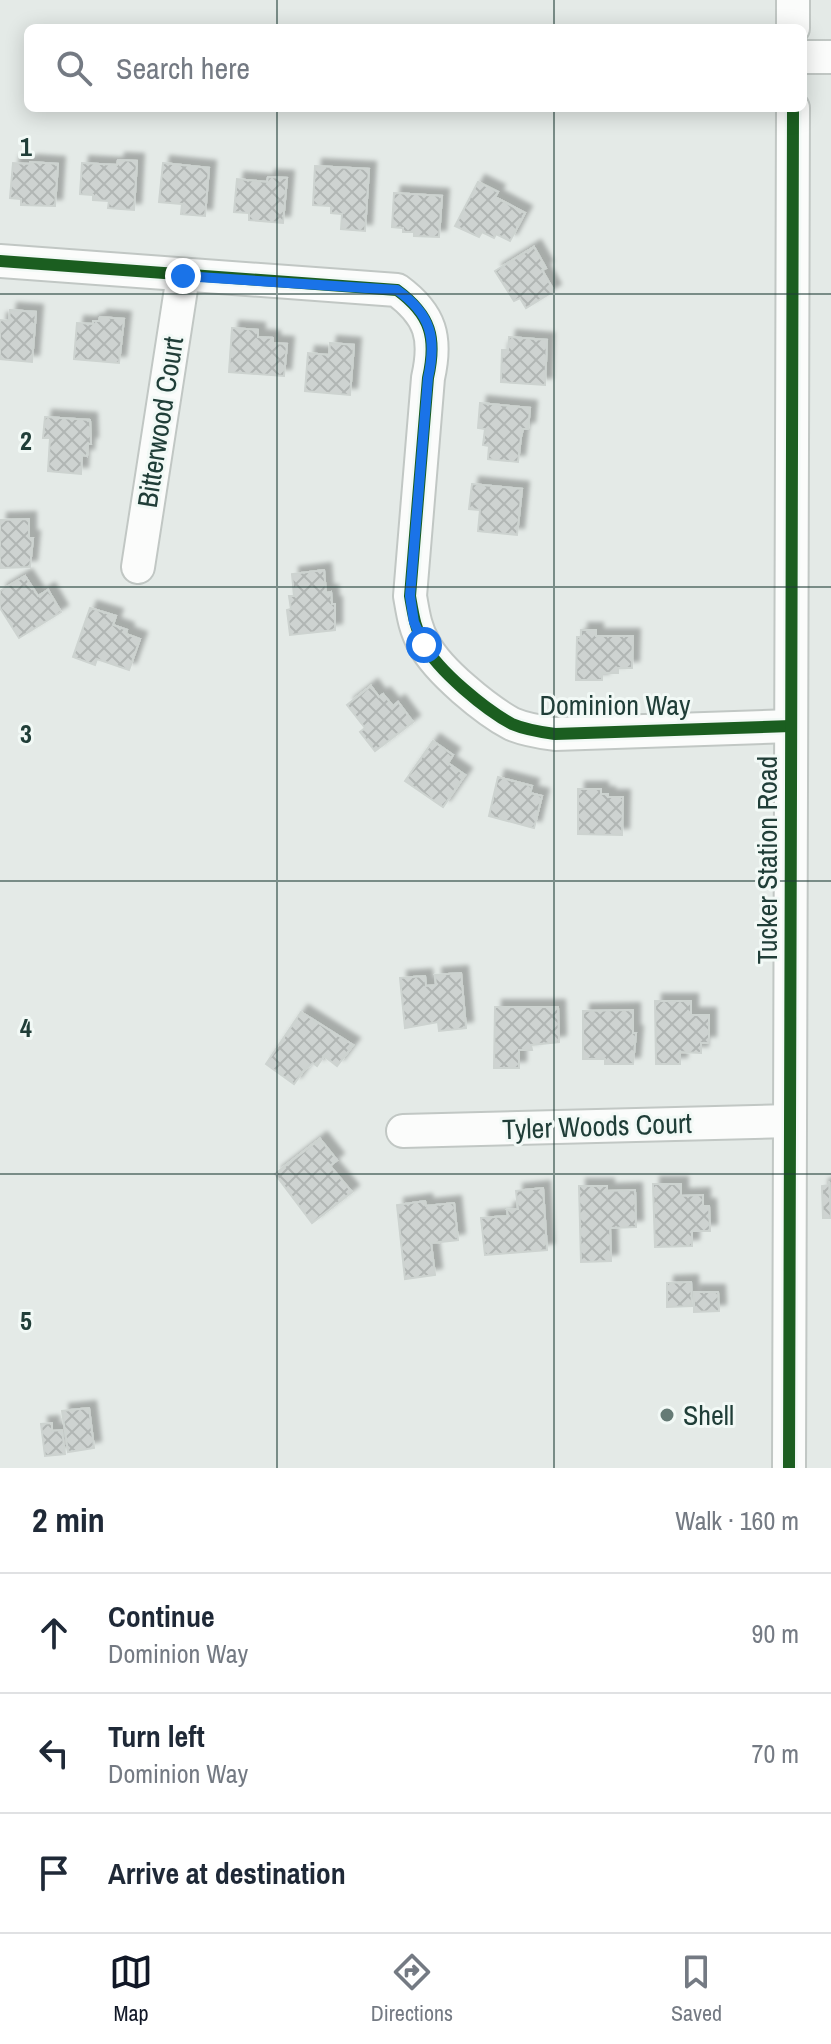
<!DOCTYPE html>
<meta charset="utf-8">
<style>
body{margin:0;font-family:"Archivo Narrow",sans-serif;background:#f2f2f3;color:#1f2937}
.stop{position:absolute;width:24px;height:24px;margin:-18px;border:6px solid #1a73e8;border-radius:50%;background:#fff}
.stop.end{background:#1a73e8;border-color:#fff;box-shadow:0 2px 8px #0008}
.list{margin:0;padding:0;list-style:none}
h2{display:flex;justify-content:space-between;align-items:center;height:104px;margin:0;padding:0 32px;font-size:34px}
h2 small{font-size:26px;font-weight:400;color:#747a83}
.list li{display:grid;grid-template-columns:52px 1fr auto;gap:24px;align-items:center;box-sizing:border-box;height:120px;padding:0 32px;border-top:2px solid #e0e1e3}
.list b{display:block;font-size:30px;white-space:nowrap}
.list p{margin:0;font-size:26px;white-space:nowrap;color:#747a83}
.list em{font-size:26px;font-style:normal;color:#747a83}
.icon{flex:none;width:44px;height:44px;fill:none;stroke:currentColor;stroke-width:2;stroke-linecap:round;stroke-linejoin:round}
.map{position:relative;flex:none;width:831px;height:1468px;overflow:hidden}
.search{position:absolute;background:#fff;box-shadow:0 4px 20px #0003;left:24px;right:24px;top:24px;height:88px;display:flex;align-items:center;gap:20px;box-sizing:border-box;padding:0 28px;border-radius:12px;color:#747a83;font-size:30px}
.sheet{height:464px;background:#fff}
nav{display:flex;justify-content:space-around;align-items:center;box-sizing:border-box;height:112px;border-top:2px solid #e0e1e3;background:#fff;font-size:22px;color:#747a83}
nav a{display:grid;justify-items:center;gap:4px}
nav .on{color:#111827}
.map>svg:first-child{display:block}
.building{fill:url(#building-cross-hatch);stroke:#cdd3d0;stroke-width:2;filter:url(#shadow)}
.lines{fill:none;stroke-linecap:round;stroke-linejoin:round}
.minor-casing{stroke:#c1c7c4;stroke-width:36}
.minor{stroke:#fbfcfb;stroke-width:32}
.cycleway-casing{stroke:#f2f9f6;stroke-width:17}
.cycleway{stroke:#1b5e20;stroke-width:12}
.route{stroke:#1a73e8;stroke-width:10}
.grid{fill:none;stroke:#203e38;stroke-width:2;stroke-opacity:0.55}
.poi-dot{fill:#657a75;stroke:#f2f9f6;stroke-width:3}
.labels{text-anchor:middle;stroke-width:6;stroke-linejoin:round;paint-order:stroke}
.street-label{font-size:28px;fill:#203e38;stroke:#f2f9f6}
.poi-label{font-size:28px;fill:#203e38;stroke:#f2f9f6;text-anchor:start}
.grid-label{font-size:26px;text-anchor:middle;font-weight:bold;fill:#203e38;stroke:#f2f9f6;stroke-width:6;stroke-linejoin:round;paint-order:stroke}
</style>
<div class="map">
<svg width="831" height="1468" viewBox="0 0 831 1468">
<defs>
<pattern id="building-cross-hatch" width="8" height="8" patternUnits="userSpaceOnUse" patternTransform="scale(2)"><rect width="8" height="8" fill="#ced3d1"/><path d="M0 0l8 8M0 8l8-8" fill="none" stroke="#b1b6b4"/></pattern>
<filter id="shadow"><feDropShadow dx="7" dy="-7" stdDeviation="2" flood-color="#0004"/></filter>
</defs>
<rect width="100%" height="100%" fill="#e4eae7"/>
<g class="building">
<polygon points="118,160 137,161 134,210 108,208 109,201 93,200 93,195 80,194 82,163 117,165"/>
<polygon points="30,162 58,164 55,206 21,205 21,199 10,198 13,163 30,164"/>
<polygon points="163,163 209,168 205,216 181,214 182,204 159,202"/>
<polygon points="315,166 369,169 365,231 341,229 342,214 331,213 331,206 313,205"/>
<polygon points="268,177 287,178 283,223 249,220 249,213 234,212 237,179 267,182"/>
<polygon points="478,182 498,192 495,197 525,213 510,241 496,234 494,238 482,232 479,237 455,226"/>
<polygon points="394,193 442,196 439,237 414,236 414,232 403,232 403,228 392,227"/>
<polygon points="534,247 546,268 542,270 554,291 526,308 520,298 514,301 495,271"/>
<polygon points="10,310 36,312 32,362 0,359 0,320 9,321"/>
<polygon points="100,317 124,319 119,363 74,359 77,323 93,324 93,321 99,321"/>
<polygon points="232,328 258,330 258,337 273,338 273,343 287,344 284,376 229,372"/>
<polygon points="509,337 547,340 545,385 501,382 502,350 508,350"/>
<polygon points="330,343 354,345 350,395 305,391 308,353 329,355"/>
<polygon points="480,403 530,408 528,429 523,429 521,437 518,462 488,459 489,446 483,445 485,429 478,428"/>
<polygon points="45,417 90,420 91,444 88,444 87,456 82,455 81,474 48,471 50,438 43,438"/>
<polygon points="472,484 522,489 517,535 478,531 480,510 469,509"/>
<polygon points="29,519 29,538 33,538 30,567 0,568 0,520"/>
<polygon points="324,570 326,593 331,592 332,604 335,604 335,630 290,635 287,610 291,609 289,596 294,596 292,574"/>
<polygon points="25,576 38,596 48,590 61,612 19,638 0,608 0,591"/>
<polygon points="90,608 116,616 113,625 127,630 126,634 140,639 129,670 97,659 95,665 73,657"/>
<polygon points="581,630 596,630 596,636 633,636 632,668 618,668 618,673 602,673 602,680 576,680 577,637 581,637"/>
<polygon points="371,686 379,697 383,694 393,706 398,702 413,722 375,751 360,732 365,728 347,705"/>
<polygon points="433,741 453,755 448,763 465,775 443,807 405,781"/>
<polygon points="498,777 532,786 530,793 542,796 534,828 489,816"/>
<polygon points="578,789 601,789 601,794 608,794 608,797 623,797 622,835 578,834"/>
<polygon points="461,973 466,1028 439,1031 438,1022 405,1028 400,978 425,976 426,986 436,985 435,975"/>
<polygon points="655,1001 691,1001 691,1015 709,1015 709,1043 701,1043 701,1053 680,1052 680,1064 656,1064"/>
<polygon points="495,1007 558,1007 559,1042 531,1045 532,1050 519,1050 519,1068 494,1068"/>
<polygon points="633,1010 633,1033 636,1033 633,1064 605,1064 605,1059 583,1059 583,1011"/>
<polygon points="301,1012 353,1045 337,1066 324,1056 317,1066 313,1063 304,1070 294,1084 266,1064"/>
<polygon points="320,1139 337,1160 330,1166 352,1192 312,1223 275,1174"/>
<polygon points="829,1181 831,1218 823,1218 822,1186 829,1185"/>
<polygon points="653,1184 681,1184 681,1196 703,1195 703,1206 709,1206 710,1231 692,1231 692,1246 655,1247"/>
<polygon points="579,1186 607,1186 607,1191 635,1190 636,1227 610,1228 611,1261 581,1262"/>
<polygon points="543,1188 547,1250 485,1255 481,1218 508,1216 507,1210 518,1209 516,1191"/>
<polygon points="425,1201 426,1206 454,1203 458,1240 431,1243 435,1275 405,1279 397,1205"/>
<polygon points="691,1282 692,1306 667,1307 667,1283"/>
<polygon points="694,1292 718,1292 719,1311 694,1312"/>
<polygon points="89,1408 94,1448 68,1452 62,1411"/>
<polygon points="52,1423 52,1431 62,1430 65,1454 45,1456 41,1424"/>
</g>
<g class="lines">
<g class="minor-casing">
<g id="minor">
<polyline points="793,28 793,0"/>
<polyline points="803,57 831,57"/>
<path d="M 0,261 L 397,290 C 431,315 437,338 428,378 L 410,596 C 413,613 415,629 424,644 C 438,671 486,710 512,724 C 526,730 540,732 555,734 L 791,726"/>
<polyline points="138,567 183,276"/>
<polyline points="403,1131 790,1121"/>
<polyline points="789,1468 793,108"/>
</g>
</g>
<use href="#minor" class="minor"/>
<g class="cycleway-casing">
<g id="cycleway">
<path d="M 0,261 L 397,290 C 431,315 437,338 428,378 L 410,596 C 413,613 415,629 424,644 C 438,671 486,710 512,724 C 526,730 540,732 555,734 L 791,726"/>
<polyline points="789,1468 793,108"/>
</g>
</g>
<use href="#cycleway" class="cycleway"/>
</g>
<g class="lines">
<path class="route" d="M 183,276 L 397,290 C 431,314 437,338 428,378 L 410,596 L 414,622 L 424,645"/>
</g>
<path class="grid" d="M 277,0 L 277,28M 554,0 L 554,28M 277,108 L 277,1468M 554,108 L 554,1468M 0,294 L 831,294M 0,587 L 831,587M 0,881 L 831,881M 0,1174 L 831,1174"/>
<circle class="poi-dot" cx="667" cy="1415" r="8"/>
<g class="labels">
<g class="street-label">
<text transform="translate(160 422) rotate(-81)" y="10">Bitterwood Court</text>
<text x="615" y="715">Dominion Way</text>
<text transform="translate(767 860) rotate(-90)" y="10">Tucker Station Road</text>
<text transform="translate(597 1126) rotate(-2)" y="10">Tyler Woods Court</text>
</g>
<g class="poi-label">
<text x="683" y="1425">Shell</text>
</g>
</g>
<g class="grid-label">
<text x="26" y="156">1</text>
<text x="26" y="450">2</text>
<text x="26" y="743">3</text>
<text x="26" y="1037">4</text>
<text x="26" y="1330">5</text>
</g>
</svg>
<div class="stop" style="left:424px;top:645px"></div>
<div class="stop end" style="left:183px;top:276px"></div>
<div class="search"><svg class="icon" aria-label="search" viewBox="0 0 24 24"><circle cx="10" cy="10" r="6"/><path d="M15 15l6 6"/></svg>Search here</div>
</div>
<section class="sheet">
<h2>2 min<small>Walk · 160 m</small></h2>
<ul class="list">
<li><svg class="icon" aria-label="ahead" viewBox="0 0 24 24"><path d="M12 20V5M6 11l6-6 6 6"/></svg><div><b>Continue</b><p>Dominion Way</p></div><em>90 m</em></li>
<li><svg class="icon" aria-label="left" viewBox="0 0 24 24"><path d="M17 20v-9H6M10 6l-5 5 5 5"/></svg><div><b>Turn left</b><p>Dominion Way</p></div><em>70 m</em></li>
<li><svg class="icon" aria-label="arrive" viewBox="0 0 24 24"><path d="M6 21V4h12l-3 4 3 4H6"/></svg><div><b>Arrive at destination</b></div></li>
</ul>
</section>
<nav>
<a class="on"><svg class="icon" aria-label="map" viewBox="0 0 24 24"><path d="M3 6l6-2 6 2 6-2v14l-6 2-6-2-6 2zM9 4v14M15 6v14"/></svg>Map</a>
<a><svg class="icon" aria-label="directions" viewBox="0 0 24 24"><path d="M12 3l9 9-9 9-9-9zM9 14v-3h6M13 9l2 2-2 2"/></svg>Directions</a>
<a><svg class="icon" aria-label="saved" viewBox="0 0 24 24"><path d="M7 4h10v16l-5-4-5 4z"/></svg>Saved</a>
</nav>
